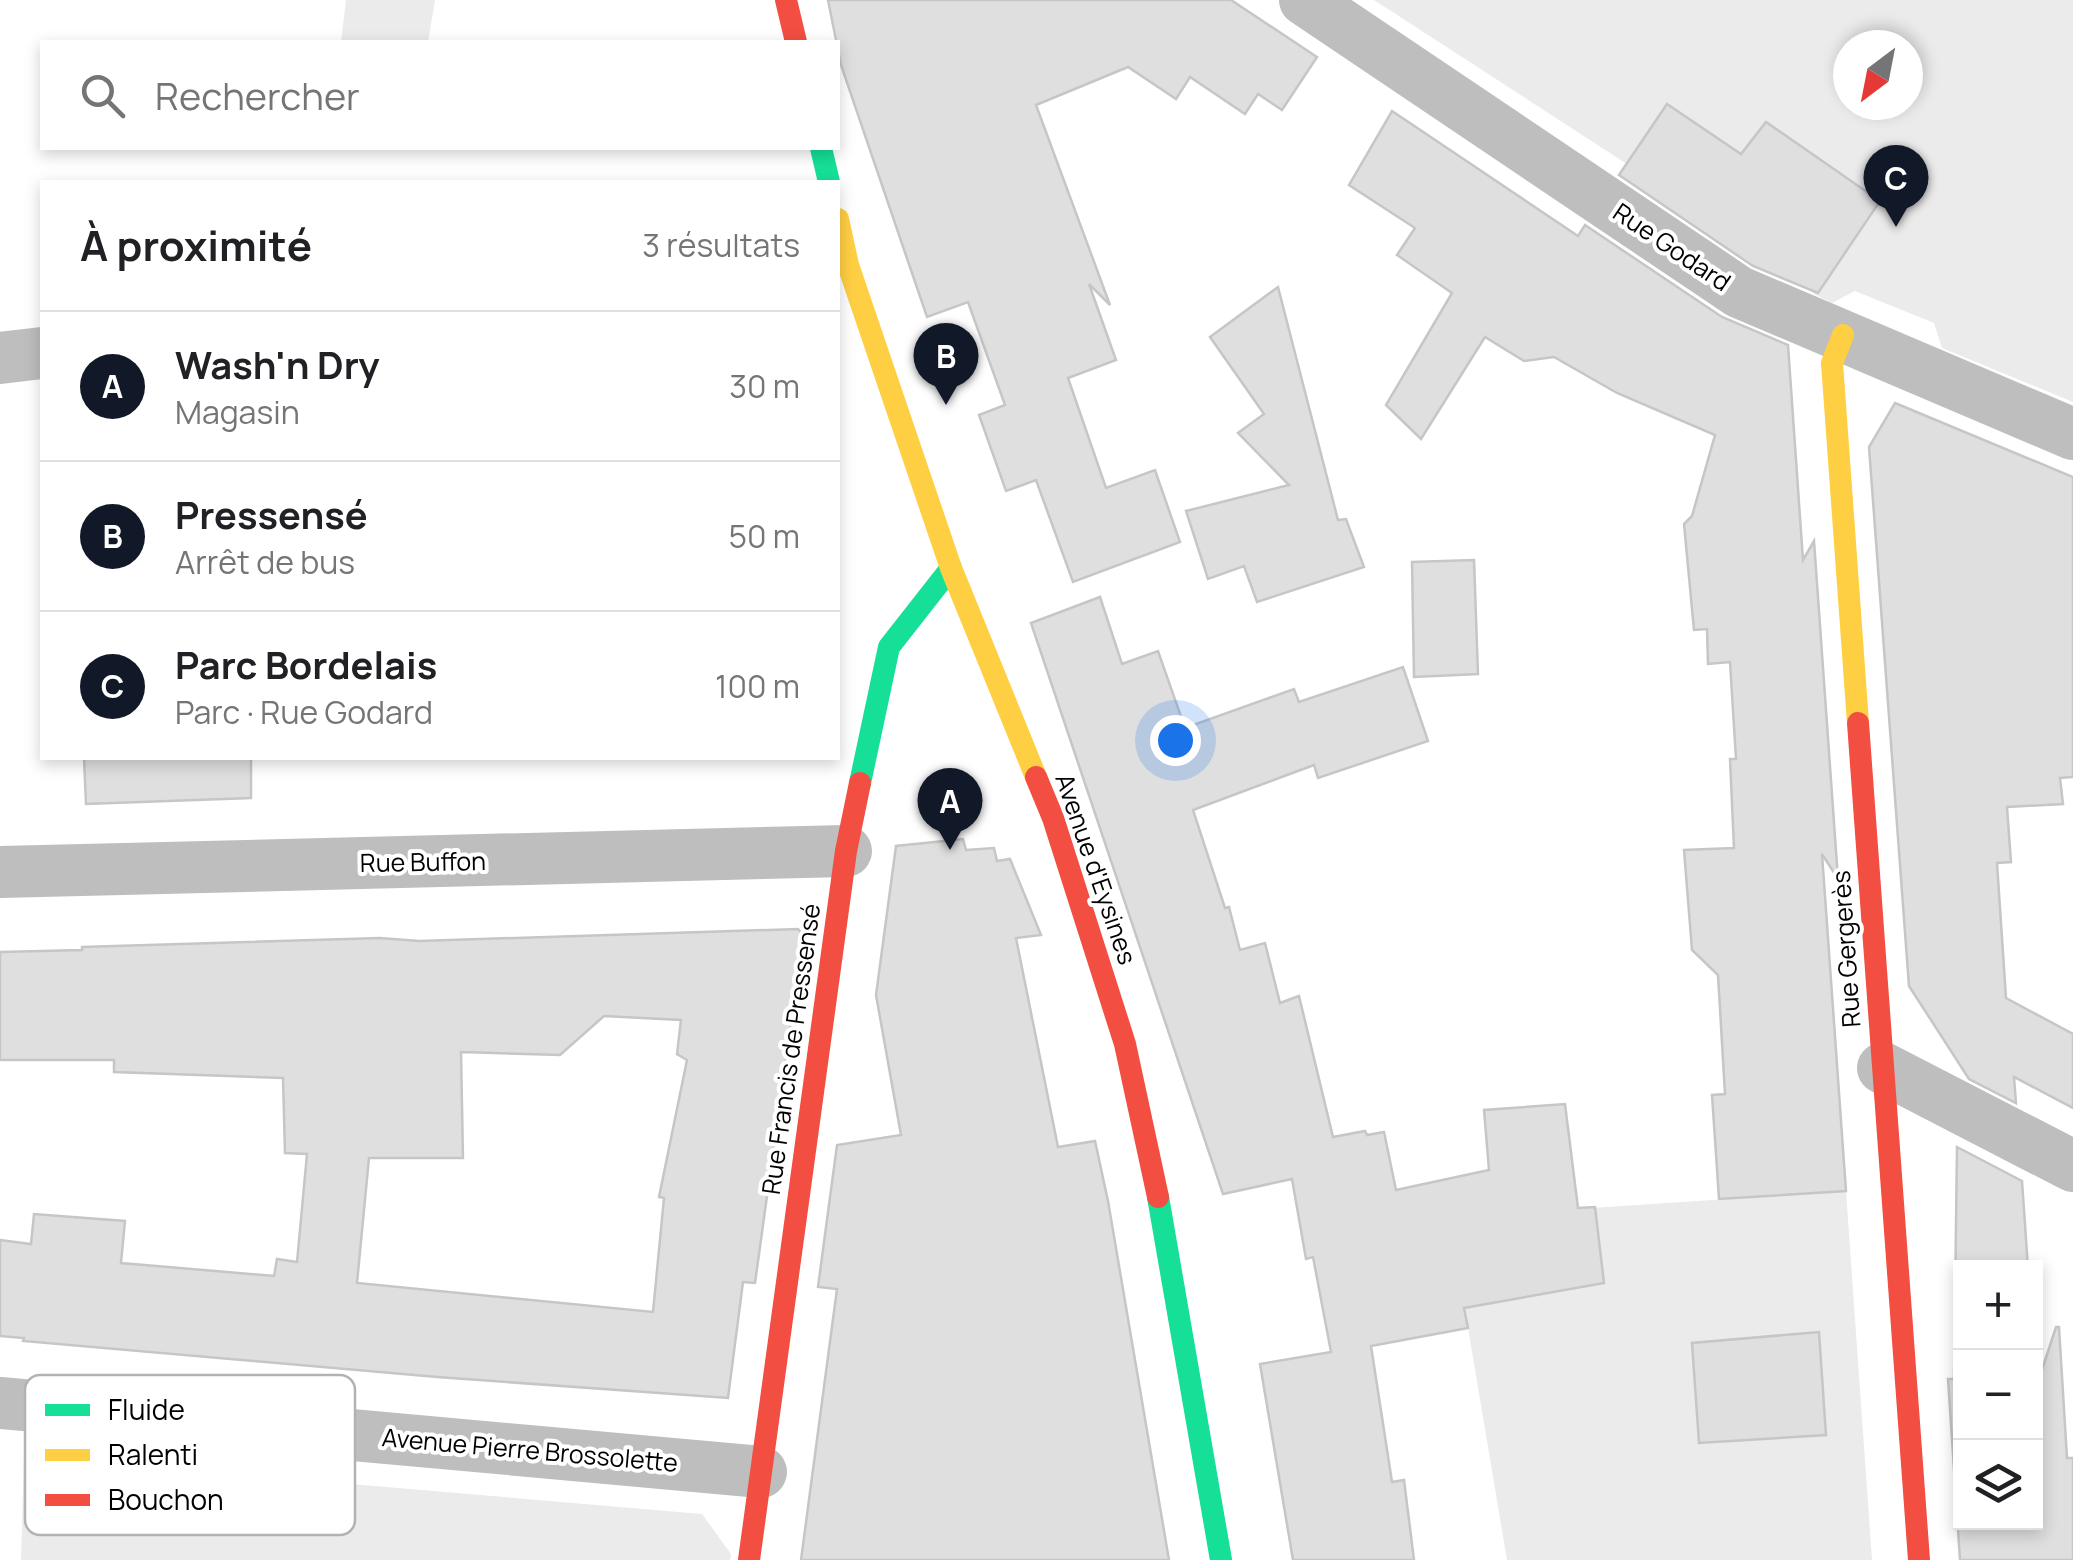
<!DOCTYPE html>
<html lang="fr">
<meta charset="utf-8">
<style>
body{margin:0;font-family:Manrope,sans-serif;background:#f2f2f2;color:#202124}
.controls{position:absolute;right:30px;bottom:30px;display:grid;overflow:hidden;border-radius:0px;box-shadow:0 5px 15px #0003}
.controls button{width:90px;height:90px;display:grid;place-items:center;padding:0;border:0;border-bottom:2px solid #e0e0e0;background:#fff;color:#202124;font:50px sans-serif}
.compass{position:absolute;left:1833px;top:30px;width:90px;height:90px;border-radius:50%;background:#fff;box-shadow:0 5px 15px #0003;rotate:212deg}
.you{position:absolute;left:1175px;top:740px;width:35px;height:35px;margin:-25px;border:8px solid #fff;border-radius:50%;background:#1a73e8;box-shadow:0 0 0 15px #1a73e833}
.badge{display:grid;place-items:center;width:65px;height:65px;border-radius:50%;background:#111827;color:#fff;font-size:32px;font-weight:700}
.pin{position:absolute;translate:-50% -82px;filter:drop-shadow(0 2px 5px #0008)}
.pin::after{content:'';position:absolute;top:52px;width:35px;height:30px;background:inherit;clip-path:polygon(0 0,100% 0,50% 100%)}
.list{margin:0;padding:0;list-style:none}
h2{display:flex;justify-content:space-between;align-items:center;height:130px;margin:0;padding:0 40px;font-size:42px}
h2 small{font-size:32px;font-weight:400;color:#757577}
.list li{display:grid;grid-template-columns:65px 1fr auto;gap:30px;align-items:center;box-sizing:border-box;height:150px;padding:0 40px;border-top:2px solid #e0e0e0}
.list b{display:block;font-size:38px;white-space:nowrap}
.list p{margin:0;font-size:32px;white-space:nowrap;color:#757577}
.list em{font-size:32px;font-style:normal;color:#757577}
.icon{flex:none;width:55px;height:55px;fill:none;stroke:currentColor;stroke-width:2;stroke-linecap:round;stroke-linejoin:round}
.map{position:relative;flex:none;width:2073px;height:1560px;overflow:hidden}
.search{position:absolute;background:#fff;box-shadow:0 5px 15px #0003;left:40px;top:40px;width:800px;height:110px;display:flex;align-items:center;gap:25px;box-sizing:border-box;padding:0 35px;border-radius:0px;color:#757577;font-size:38px}
.panel{position:absolute;background:#fff;box-shadow:0 5px 15px #0003;left:40px;top:180px;width:800px;height:580px;border-radius:0px}
.map>svg:first-child{display:block}
.green{fill:#ebebeb;fill-rule:evenodd}
.building{fill:#dfdfdf;stroke:#c6c6c6;stroke-width:2.5;fill-rule:evenodd}
.lines{fill:none;stroke-linecap:round;stroke-linejoin:round}
.street{stroke:#bebebe;stroke-width:52}
.fast{stroke:#16e098;stroke-width:22}
.slow{stroke:#ffcf43;stroke-width:22}
.jam{stroke:#f24e42;stroke-width:22}
.labels{text-anchor:middle;stroke-width:8;stroke-linejoin:round;paint-order:stroke}
.street-label{font-size:25px;fill:#000;stroke:#fff}
.key{fill:#fff;stroke:#b2b2b2;stroke-width:2.5}
.key-label{font-size:28px;fill:#000}
</style>
<div class="map">
<svg width="2073" height="1560" viewBox="0 0 2073 1560">
<rect width="100%" height="100%" fill="#fff"/>
<g class="green">
<polygon points="346,0 435,0 428,42 341,42"/>
<path d="M 1374,0 L 2073,0 L 2073,402 L 1942,348 L 1934,323 L 1855,291 L 1832,303 L 1816,295 L 1627,164 ZM 1848,45 L 1908,45 L 1908,105 L 1848,105 Z"/>
<polygon points="1846,1191 1872,1560 1507,1560 1464,1304 1560,1292 1547,1211"/>
<polygon points="24,1456 702,1514 731,1554 730,1560 21,1560"/>
</g>
<g class="building">
<polygon points="828,0 1231,0 1317,57 1282,110 1258,94 1245,114 1190,77 1176,99 1128,67 1036,105 1110,305 1089,284 1116,360 1068,378 1106,488 1155,470 1180,542 1073,582 1036,480 1006,491 979,415 1005,405 968,302 927,317 841,65"/>
<polygon points="1667,104 1741,154 1766,122 1880,201 1818,293 1753,266 1619,175"/>
<polygon points="1392,111 1578,236 1585,225 1722,317 1788,345 1803,560 1814,541 1838,879 1822,854 1846,1191 1719,1199 1712,1095 1725,1094 1718,975 1692,950 1684,850 1734,848 1730,759 1736,759 1730,662 1708,664 1707,629 1694,630 1684,524 1692,516 1715,435 1617,393 1554,357 1524,361 1485,337 1421,439 1386,405 1452,293 1397,255 1415,228 1349,185"/>
<polygon points="1278,287 1338,520 1346,519 1364,567 1257,602 1244,566 1208,579 1186,511 1289,485 1238,433 1264,414 1210,337"/>
<polygon points="1895,403 2073,477 2073,777 2060,778 2063,804 2007,807 2011,862 1997,863 2006,998 2073,1034 2073,1108 2014,1077 2016,1103 1969,1079 1909,986 1869,447"/>
<polygon points="1474,560 1478,674 1414,677 1412,562"/>
<polygon points="1100,597 1122,664 1158,651 1185,728 1294,689 1299,702 1403,667 1428,741 1318,778 1314,765 1193,810 1225,908 1229,907 1240,950 1265,943 1280,1003 1299,996 1333,1137 1365,1131 1367,1135 1384,1132 1396,1190 1489,1170 1484,1110 1565,1104 1578,1208 1595,1207 1604,1283 1464,1308 1468,1328 1371,1346 1392,1482 1404,1480 1414,1560 1293,1560 1260,1364 1331,1352 1313,1257 1306,1259 1292,1179 1223,1194 1031,623"/>
<polygon points="84,758 251,758 251,798 86,804"/>
<polygon points="963,839 966,850 994,848 997,861 1010,859 1041,935 1016,938 1058,1147 1095,1141 1108,1201 1169,1560 801,1560 837,1289 818,1287 837,1145 901,1135 876,995 896,846"/>
<path d="M 798,929 L 803,935 L 755,1283 L 743,1282 L 728,1398 L 437,1377 L 23,1341 L 24,1338 L 0,1336 L 0,1240 L 31,1244 L 34,1214 L 125,1221 L 121,1263 L 274,1276 L 277,1259 L 297,1262 L 307,1154 L 285,1153 L 283,1078 L 114,1072 L 114,1060 L 0,1060 L 0,952 L 82,950 L 82,947 L 380,938 L 419,941 ZM 604,1016 L 681,1020 L 677,1054 L 687,1060 L 659,1197 L 664,1198 L 653,1312 L 357,1283 L 369,1158 L 463,1158 L 461,1052 L 560,1055 Z"/>
<polygon points="1957,1147 2022,1181 2028,1268 1960,1268 1960,1522 2036,1522 2036,1362 2037,1385 2056,1327 2059,1327 2067,1458 2073,1458 2073,1560 1960,1560 1948,1379 1954,1379"/>
<polygon points="1819,1332 1826,1435 1699,1443 1692,1343"/>
</g>
<g class="lines">
<g class="street">
<polyline points="1305,0 1739,292 2073,434"/>
<polyline points="0,358 42,353"/>
<polyline points="0,872 846,851"/>
<polyline points="1883,1068 2073,1166"/>
<polyline points="0,1403 761,1472"/>
</g>
<g class="fast">
<polyline points="821,148 829,182"/>
<polyline points="860,783 889,647 951,568"/>
<polyline points="1158,1197 1221,1560"/>
</g>
<g class="slow">
<polyline points="838,219 848,265 951,568 1036,777"/>
<polyline points="1843,335 1832,363 1858,723"/>
</g>
<g class="jam">
<polyline points="786,0 796,42"/>
<polyline points="1858,723 1919,1560"/>
<polyline points="1036,777 1053,818 1125,1044 1158,1197"/>
<polyline points="749,1560 846,851 860,783"/>
</g>
</g>
<g class="labels">
<g class="street-label">
<text transform="translate(1672 247) rotate(34)" y="9">Rue Godard</text>
<text transform="translate(423 862) rotate(-1)" y="9">Rue Buffon</text>
<text transform="translate(1096 869) rotate(71)" y="9">Avenue d'Eysines</text>
<text transform="translate(1846 949) rotate(-94)" y="9">Rue Gergerès</text>
<text transform="translate(791 1049) rotate(-82)" y="9">Rue Francis de Pressensé</text>
<text transform="translate(530 1450) rotate(5)" y="9">Avenue Pierre Brossolette</text>
</g>
</g>
<rect x="25" y="1375" width="330" height="160" rx="15" class="key"/>
<rect x="45" y="1404" width="45" height="12" fill="#16e098"/>
<rect x="45" y="1449" width="45" height="12" fill="#ffcf43"/>
<rect x="45" y="1494" width="45" height="12" fill="#f24e42"/>
<g class="key-label">
<text x="108" y="1420">Fluide</text>
<text x="108" y="1465">Ralenti</text>
<text x="108" y="1510">Bouchon</text>
</g>
</svg>
<div class="controls">
<button>+</button>
<button>−</button>
<button><svg class="icon" aria-label="layers" viewBox="0 0 24 24"><path d="M12 4l9 5-9 5-9-5zM3 14l9 5 9-5"/></svg></button>
</div>
<svg class="compass" viewBox="-18 -18 36 36"><path d="M0-13l5 13h-10z" fill="#e53935"/><path d="M0 13l5-13h-10z" fill="#757577"/></svg>
<div class="you"></div>
<div class="pin badge" style="left:950px;top:850px">A</div>
<div class="pin badge" style="left:946px;top:405px">B</div>
<div class="pin badge" style="left:1896px;top:227px">C</div>
<div class="search"><svg class="icon" aria-label="search" viewBox="0 0 24 24"><circle cx="10" cy="10" r="6"/><path d="M15 15l6 6"/></svg>Rechercher</div>
<section class="panel">
<h2>À proximité<small>3 résultats</small></h2>
<ul class="list">
<li><span class="badge">A</span><div><b>Wash'n Dry</b><p>Magasin</p></div><em>30 m</em></li>
<li><span class="badge">B</span><div><b>Pressensé</b><p>Arrêt de bus</p></div><em>50 m</em></li>
<li><span class="badge">C</span><div><b>Parc Bordelais</b><p>Parc · Rue Godard</p></div><em>100 m</em></li>
</ul>
</section>
</div>
